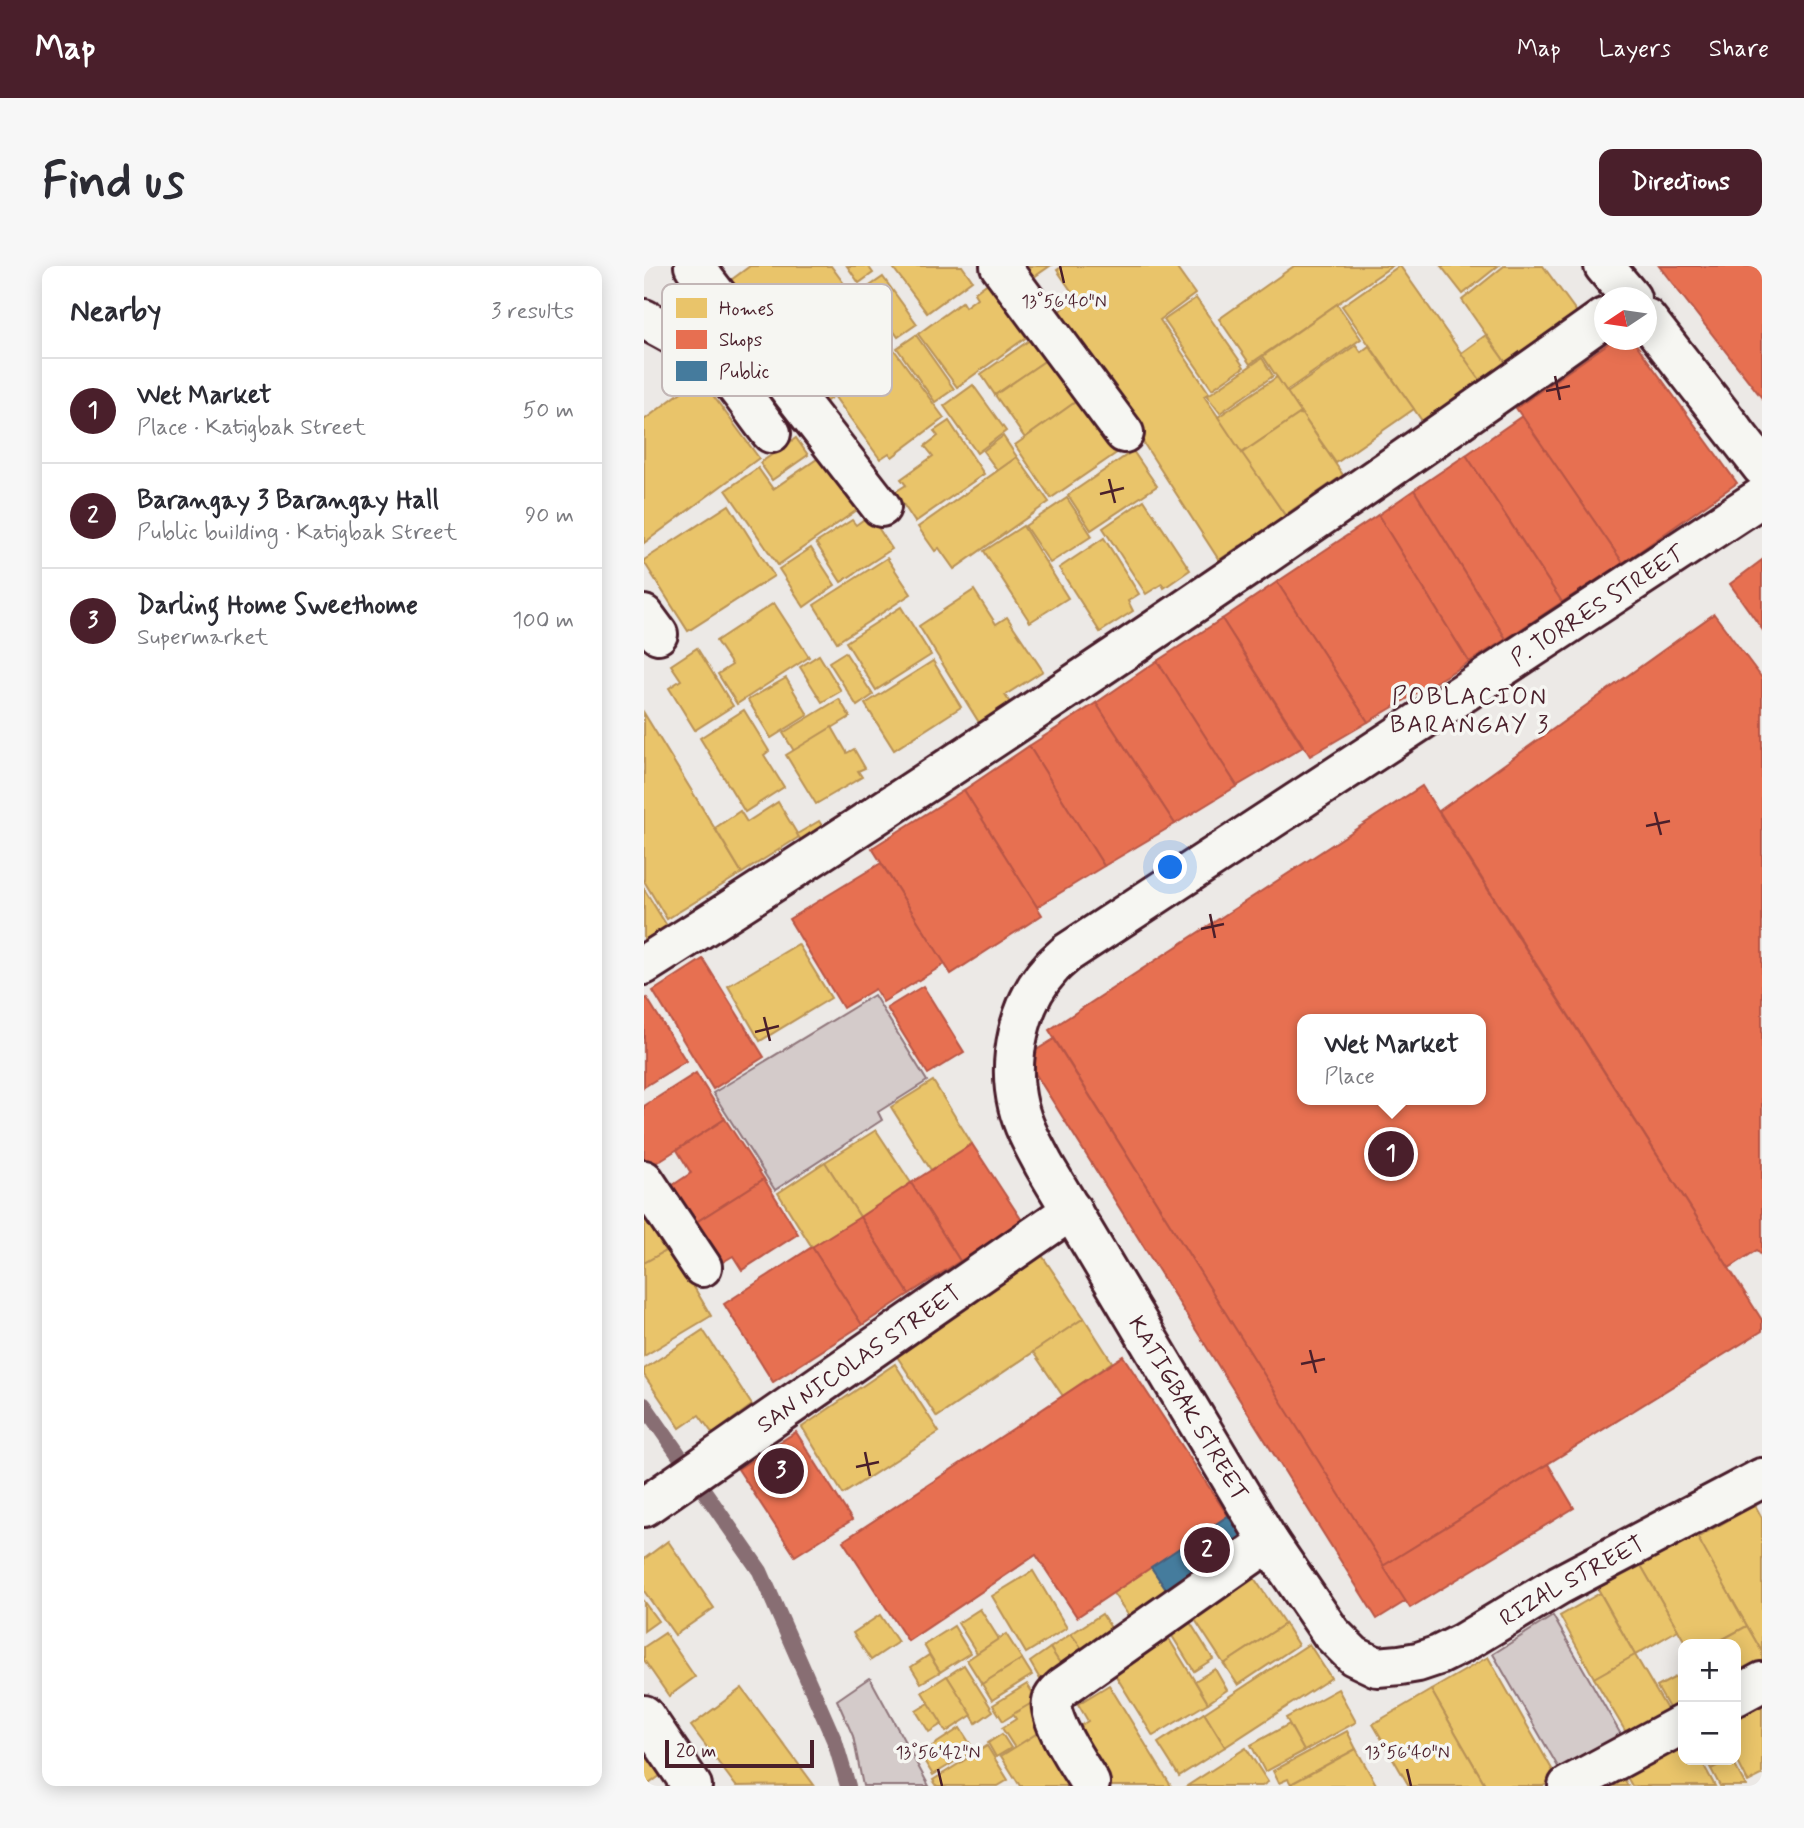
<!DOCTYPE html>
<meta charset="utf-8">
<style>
body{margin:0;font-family:Mynerve,sans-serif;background:#f7f7f7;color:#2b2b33}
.controls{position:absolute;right:21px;bottom:21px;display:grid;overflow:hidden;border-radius:14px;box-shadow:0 4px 18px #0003}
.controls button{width:63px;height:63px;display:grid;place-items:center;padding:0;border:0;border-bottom:2px solid #e1e1e2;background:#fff;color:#2b2b33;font:35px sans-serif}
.compass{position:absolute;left:950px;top:21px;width:63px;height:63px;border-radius:50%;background:#fff;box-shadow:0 4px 18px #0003;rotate:257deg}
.scale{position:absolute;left:21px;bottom:18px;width:149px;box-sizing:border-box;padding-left:7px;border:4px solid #4a1f2b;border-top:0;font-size:19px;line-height:24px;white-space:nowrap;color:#4a1f2b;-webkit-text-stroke:5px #f6f6f2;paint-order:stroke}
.you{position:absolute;left:527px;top:602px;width:24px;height:24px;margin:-18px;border:5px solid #fff;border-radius:50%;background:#1a73e8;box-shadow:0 0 0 10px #1a73e833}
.badge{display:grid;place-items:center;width:46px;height:46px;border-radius:50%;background:#4a1f2b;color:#fff;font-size:23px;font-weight:700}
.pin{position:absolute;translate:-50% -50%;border:4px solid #fff;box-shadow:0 2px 7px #0006}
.popup{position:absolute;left:653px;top:748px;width:189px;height:91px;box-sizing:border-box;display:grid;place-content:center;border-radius:14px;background:#fff;filter:drop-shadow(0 2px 5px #0005);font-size:23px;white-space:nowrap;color:#7c7c81}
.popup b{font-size:26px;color:#2b2b33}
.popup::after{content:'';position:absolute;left:50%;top:100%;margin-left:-14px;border:14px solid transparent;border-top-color:#fff}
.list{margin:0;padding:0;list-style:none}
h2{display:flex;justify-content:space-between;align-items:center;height:91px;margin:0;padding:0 28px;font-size:30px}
h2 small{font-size:23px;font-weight:400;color:#7c7c81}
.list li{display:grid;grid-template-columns:46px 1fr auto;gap:21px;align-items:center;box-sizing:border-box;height:105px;padding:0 28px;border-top:2px solid #e1e1e2}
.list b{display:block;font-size:26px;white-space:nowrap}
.list p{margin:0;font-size:23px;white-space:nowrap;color:#7c7c81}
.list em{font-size:23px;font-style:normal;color:#7c7c81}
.map{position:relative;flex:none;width:1118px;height:1520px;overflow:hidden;border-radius:14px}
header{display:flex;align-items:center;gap:42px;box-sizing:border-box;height:98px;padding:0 35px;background:#4a1f2b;color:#fff}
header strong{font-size:33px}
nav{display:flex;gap:38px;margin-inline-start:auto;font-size:24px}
.intro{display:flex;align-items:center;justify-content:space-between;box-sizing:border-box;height:168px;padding:0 42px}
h1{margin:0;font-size:49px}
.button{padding:18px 32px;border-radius:14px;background:#4a1f2b;color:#fff;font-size:24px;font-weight:700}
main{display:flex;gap:42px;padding:0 42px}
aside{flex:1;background:#fff;border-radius:14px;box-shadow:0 4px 18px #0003}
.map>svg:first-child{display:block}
.green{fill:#d4cbca;stroke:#8f757a;stroke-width:2}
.homes{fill:#e9c46a;stroke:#b99257;stroke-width:2}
.shops{fill:#e76f51;stroke:#b85746;stroke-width:2;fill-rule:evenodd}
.public{fill:#457b9d;stroke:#465f7b;stroke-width:2}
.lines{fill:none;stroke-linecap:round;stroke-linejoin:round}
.stream{stroke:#886e73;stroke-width:16}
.minor-casing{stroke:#4a1f2b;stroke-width:44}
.minor{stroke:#f6f6f2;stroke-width:38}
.ticks{fill:none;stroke:#4a1f2b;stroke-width:2.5}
.labels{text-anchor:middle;stroke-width:7;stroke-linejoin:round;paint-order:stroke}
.street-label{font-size:23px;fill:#4a1f2b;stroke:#f6f6f2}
.neighbourhood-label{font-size:24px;letter-spacing:2px;fill:#4a1f2b;stroke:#f6f6f2}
.key{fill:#f6f6f2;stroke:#c2b6b6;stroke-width:2}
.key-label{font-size:19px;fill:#4a1f2b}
.ticks-label{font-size:18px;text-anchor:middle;fill:#4a1f2b;stroke:#f6f6f2;stroke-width:7;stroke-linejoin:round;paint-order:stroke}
</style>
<header>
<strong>Map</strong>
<nav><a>Map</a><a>Layers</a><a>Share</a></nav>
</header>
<div class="intro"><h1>Find us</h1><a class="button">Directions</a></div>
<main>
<aside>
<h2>Nearby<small>3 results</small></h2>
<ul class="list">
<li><span class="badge">1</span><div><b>Wet Market</b><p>Place · Katigbak Street</p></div><em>50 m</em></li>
<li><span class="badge">2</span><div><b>Barangay 3 Barangay Hall</b><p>Public building · Katigbak Street</p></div><em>90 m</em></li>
<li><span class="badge">3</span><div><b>Darling Home Sweethome</b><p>Supermarket</p></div><em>100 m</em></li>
</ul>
</aside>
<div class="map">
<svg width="1118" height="1520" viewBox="0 0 1118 1520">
<rect width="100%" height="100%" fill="#ece9e6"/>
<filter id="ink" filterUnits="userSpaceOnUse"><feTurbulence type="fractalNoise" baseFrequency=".0143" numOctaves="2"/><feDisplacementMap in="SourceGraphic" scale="14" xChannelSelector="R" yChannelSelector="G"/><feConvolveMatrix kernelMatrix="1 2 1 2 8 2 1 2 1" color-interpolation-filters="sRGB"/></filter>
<g filter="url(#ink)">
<g class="green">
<polygon points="230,729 283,815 234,846 238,854 131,924 69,827"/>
<polygon points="909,1350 983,1479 921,1513 849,1388"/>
<polygon points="225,1412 226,1412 285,1520 219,1520 209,1470 193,1434"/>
</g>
<g class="homes">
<polygon points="106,0 187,0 204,23 132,77 112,51 120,45 114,37 108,42 87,14"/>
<polygon points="203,0 224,0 229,7 215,17"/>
<polygon points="254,0 318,0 328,14 283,47 250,3"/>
<polygon points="378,0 406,0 387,13"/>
<polygon points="419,0 531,0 551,28 516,54 565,127 560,130 645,255 600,286 596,280 575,294 495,170 500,166 412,48 432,32 413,4"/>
<polygon points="650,0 748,0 606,98 575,53"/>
<polygon points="755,0 756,0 839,118 781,159 698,40"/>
<polygon points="797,0 854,0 819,28"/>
<polygon points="860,0 899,0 940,56 869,107 818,34"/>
<polygon points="239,11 273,58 254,71 220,24"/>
<polygon points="348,14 387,68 313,121 274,68 318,36 321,41 333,32 330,27"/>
<polygon points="204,23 238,69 209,92 174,45"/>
<polygon points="552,32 600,101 568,123 520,54"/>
<polygon points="693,38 717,73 642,125 619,90"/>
<polygon points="174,45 201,81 162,112 135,75"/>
<polygon points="272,69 310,123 291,136 253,82"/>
<polygon points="393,69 408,90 351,129 337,108"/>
<polygon points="842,69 869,107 844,125 817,87"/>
<polygon points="243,74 300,152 248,191 245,187 236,193 190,130 180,137 165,118 202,91 208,99"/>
<polygon points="712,79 717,86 725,80 770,143 692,197 643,127"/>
<polygon points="408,90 437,132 381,172 351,129"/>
<polygon points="618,92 629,110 576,147 563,130"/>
<polygon points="633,111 657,147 598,187 574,151"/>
<polygon points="56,112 115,192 0,277 0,154"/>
<polygon points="329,119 362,165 333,187 300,140"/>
<polygon points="437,132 474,186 407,232 371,179"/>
<polygon points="657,147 699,209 641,249 598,187"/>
<polygon points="305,155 340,208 271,256 251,226 262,219 257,213 289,190 281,180 294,170 290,165"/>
<polygon points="359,170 373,191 354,205 339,185"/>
<polygon points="152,172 164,189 128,214 116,197"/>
<polygon points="489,185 513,220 447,264 424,229"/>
<polygon points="176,191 213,244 134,299 82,224 114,202 129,223"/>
<polygon points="373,191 405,236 310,303 295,282 291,285 274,261"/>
<polygon points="423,232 448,270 406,297 381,260"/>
<polygon points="500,234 546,304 520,322 518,318 502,328 459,262"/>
<polygon points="85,239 130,310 44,365 0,296 0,294"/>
<polygon points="226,249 248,283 197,316 172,277 208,254 212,259"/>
<polygon points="379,260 424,332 386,356 340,285"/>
<polygon points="460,272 495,328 484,335 489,345 456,366 415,302"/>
<polygon points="167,282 191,319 160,341 135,303"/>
<polygon points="243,292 267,328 193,376 170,339"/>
<polygon points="330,324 352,358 363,351 399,405 361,429 366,437 336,458 275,360"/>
<polygon points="130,337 165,391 93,438 74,408 88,399 72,375"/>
<polygon points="257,341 287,389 232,424 202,376"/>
<polygon points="53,382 89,440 51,464 25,422 37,414 27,399"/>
<polygon points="201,386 229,429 213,440 185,396"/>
<polygon points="175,389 197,425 178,436 156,401"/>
<polygon points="289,395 317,441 250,484 221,438"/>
<polygon points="142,412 164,449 127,472 104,434"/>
<polygon points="195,433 206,451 150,485 139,467"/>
<polygon points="100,444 125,485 120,489 140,521 101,546 56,472"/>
<polygon points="0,447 98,607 23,653 0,615"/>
<polygon points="188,461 203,487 210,483 221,502 214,505 218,511 172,538 142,489"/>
<polygon points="134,536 155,571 98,607 71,562 96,545 103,556"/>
<polygon points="175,555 183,568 161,581 153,568"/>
<polygon points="0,623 23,660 0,674"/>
<polygon points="154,678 187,732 116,775 84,720"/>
<polygon points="289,815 328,878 287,904 247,841"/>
<polygon points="232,864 267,917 216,951 181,896"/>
<polygon points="181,896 216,951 168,981 134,927"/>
<polygon points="0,949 21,985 0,997"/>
<polygon points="27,982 67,1050 0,1090 0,997"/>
<polygon points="397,988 440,1052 293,1151 250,1086"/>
<polygon points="440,1052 468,1096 419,1130 389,1086"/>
<polygon points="59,1064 108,1139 69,1168 55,1149 36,1162 0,1109 0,1103"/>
<polygon points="251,1098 295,1166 199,1228 158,1161"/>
<polygon points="1111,1239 1118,1252 1118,1386 1053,1272"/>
<polygon points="1050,1265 1103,1360 1070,1378 1042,1378 995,1296"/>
<polygon points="24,1275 70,1342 31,1369 0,1325 0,1293"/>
<polygon points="995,1296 1034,1364 991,1389 953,1321"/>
<polygon points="507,1301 525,1328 487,1353 469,1327"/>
<polygon points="389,1305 423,1362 382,1387 348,1330"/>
<polygon points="606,1306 641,1358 580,1398 546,1346"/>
<polygon points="956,1327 991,1389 950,1412 916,1350"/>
<polygon points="0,1336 14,1355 0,1365"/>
<polygon points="336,1343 355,1373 333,1387 314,1357"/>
<polygon points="458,1348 471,1368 439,1384 427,1368"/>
<polygon points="236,1349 254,1376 227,1394 209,1367"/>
<polygon points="544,1353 569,1393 550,1405 525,1365"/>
<polygon points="641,1358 654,1379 594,1419 580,1398"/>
<polygon points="310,1360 326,1387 296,1406 280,1379"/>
<polygon points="1103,1360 1118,1386 1118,1410 1092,1425 1092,1378 1070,1378"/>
<polygon points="21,1367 51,1411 25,1430 0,1394 0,1381"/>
<polygon points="362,1368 378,1393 338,1418 323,1394"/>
<polygon points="427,1368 439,1384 417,1399 406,1382"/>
<polygon points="525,1373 564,1437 509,1470 467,1402 495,1385 497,1390"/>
<polygon points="665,1378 687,1412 581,1481 560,1447"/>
<polygon points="406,1382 417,1399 396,1413 386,1396"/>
<polygon points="285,1389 296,1406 277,1417 267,1401"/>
<polygon points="991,1389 1024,1445 983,1468 950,1412"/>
<polygon points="844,1391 913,1512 899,1520 842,1520 787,1424"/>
<polygon points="378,1393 388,1409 348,1434 338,1418"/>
<polygon points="320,1399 349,1445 332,1457 303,1410"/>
<polygon points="571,1403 583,1424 564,1437 551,1415"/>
<polygon points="1039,1407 1039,1450 1032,1454 1013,1421"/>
<polygon points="303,1410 328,1449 302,1466 278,1426"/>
<polygon points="383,1418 393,1434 359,1455 349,1439"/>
<polygon points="465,1419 527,1520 467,1520 431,1463 444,1455 434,1438"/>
<polygon points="98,1422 170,1519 92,1520 47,1460"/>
<polygon points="694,1423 712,1456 660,1485 642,1452"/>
<polygon points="787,1424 835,1508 842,1520 765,1520 729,1458"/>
<polygon points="393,1434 408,1458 371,1482 358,1462 372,1453 369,1448"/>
<polygon points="1118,1434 1118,1509 1104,1516 1092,1492 1092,1446"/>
<polygon points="285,1437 298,1458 285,1466 272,1445"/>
<polygon points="560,1447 581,1481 535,1510 514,1477"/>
<polygon points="408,1458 447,1520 376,1520 357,1490"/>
<polygon points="645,1458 660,1485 621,1506 607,1479"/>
<polygon points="316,1462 330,1484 289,1509 276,1488"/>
<polygon points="703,1465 712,1483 647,1518 644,1513 635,1517 629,1505"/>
<polygon points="1039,1467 1039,1494 1057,1494 1071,1520 988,1520 977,1500"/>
<polygon points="358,1468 367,1482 352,1491 344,1477"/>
<polygon points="0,1478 20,1507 2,1520 0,1520"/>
<polygon points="343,1480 364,1514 354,1520 293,1520 289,1514"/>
<polygon points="602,1482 624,1516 618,1520 543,1520"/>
<polygon points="712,1483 733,1520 648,1520 647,1518"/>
<polygon points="1062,1494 1084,1494 1067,1503"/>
<polygon points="1084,1494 1088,1494 1102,1520 1076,1520 1067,1503"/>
<polygon points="975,1503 984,1520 942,1520"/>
</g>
<g class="shops">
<polygon points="1015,0 1118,0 1118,132"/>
<polygon points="969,74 989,74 1093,217 979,297 872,142"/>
<polygon points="878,150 979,297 918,336 822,189"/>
<polygon points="822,189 918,336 862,373 770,224"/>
<polygon points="770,224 862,373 825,396 734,249"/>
<polygon points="734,249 825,396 724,456 633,316"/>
<polygon points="1118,294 1118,363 1086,318"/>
<polygon points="633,316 724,456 666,490 578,353"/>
<polygon points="1070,348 1118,412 1118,990 1113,984 1085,1002 795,545"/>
<polygon points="578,353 659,481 593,520 513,395"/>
<polygon points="513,395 593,520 531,558 452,437"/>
<polygon points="452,437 531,558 460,600 385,480"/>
<polygon points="385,480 460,600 393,641 320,524"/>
<path d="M 778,520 L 1118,1054 L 1118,1065 L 739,1300 L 405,764 ZM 658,753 L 836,753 L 836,834 L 658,834 Z"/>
<polygon points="320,524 398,649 307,708 228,582"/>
<polygon points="237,597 301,698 239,736 231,723 199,742 145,653"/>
<polygon points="59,693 120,791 69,823 9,725"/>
<polygon points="279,720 320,786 284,808 243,742"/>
<polygon points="3,732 42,795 0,821 0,734"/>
<polygon points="410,773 762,1335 733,1353 381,791"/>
<polygon points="52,807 81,853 4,902 0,896 0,840"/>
<polygon points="81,853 120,913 46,960 23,923 47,907 33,884"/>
<polygon points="328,878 379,956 316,995 267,917"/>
<polygon points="120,913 154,968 98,1004 89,990 72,1000 46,960"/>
<polygon points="267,917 316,995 265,1028 216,951"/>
<polygon points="216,951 265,1028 218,1059 168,981"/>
<polygon points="168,981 218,1059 129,1116 80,1038"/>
<polygon points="479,1090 584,1250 433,1351 392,1289 264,1375 199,1275"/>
<polygon points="152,1166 208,1254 151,1290 94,1203"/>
<polygon points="904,1198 930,1242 766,1342 739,1300"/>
</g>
<polygon class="public" points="584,1250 602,1277 525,1328 507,1301"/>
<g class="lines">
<polyline class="stream" points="0,1139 116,1305 191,1476 204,1520"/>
<g class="minor-casing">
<g id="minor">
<polyline points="50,0 237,241"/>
<polyline points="356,0 480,167"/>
<polyline points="960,0 987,32"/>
<polyline points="1002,52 1118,201"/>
<path d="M 0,53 C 22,65 45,76 65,92 C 89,112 107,142 127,167"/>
<path id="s1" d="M 1118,231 L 423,687 C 418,692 412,696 407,702 C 375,736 363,795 374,840 C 379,861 390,880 400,899 L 625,1276 L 687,1367 L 710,1390 L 733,1401 L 756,1399 L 774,1396 L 795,1389 L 817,1378 L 915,1319 L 1118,1212"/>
<polyline points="0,349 14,368"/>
<path d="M 0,699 C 326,492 646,276 960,52"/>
<polyline points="0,914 58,1001"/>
<path id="s2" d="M 0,1241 L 428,944"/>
<polyline points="1092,1430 1118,1416"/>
<polyline points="0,1449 48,1520"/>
<path d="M 446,1517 C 436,1501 403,1452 408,1435 C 410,1429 415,1425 419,1421 L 625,1276"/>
<polyline points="924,1520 1039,1458"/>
</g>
</g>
<use href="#minor" class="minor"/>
</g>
</g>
<path class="ticks" d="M 416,0 L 420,17M 911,110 L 916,134M 902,125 L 926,120M 465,213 L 471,237M 456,228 L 480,222M 1011,546 L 1017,569M 1002,560 L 1026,555M 566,648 L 571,672M 557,663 L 580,658M 120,751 L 126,775M 111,766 L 135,760M 666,1084 L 672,1107M 657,1098 L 681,1093M 221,1186 L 226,1210M 212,1201 L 235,1196M 294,1503 L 298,1520M 763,1503 L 767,1520"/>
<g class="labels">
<g class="street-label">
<text transform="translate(953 339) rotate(-33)" y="8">P. TORRES STREET</text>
<text dy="8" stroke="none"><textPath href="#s2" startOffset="261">SAN NICOLAS STREET</textPath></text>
<text dy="8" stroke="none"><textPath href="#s1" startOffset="1348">KATIGBAK STREET</textPath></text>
<text dy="8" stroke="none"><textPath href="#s1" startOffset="1888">RIZAL STREET</textPath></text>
</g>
<g class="neighbourhood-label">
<text x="826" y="438">POBLACION<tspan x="826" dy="28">BARANGAY 3</tspan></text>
</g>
</g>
<rect x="18" y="18" width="230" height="112" rx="10" class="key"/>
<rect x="32" y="32" width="31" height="20" fill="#e9c46a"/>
<rect x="32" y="64" width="31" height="19" fill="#e76f51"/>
<rect x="32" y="95" width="31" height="20" fill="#457b9d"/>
<g class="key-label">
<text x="75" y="49">Homes</text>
<text x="75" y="80">Shops</text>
<text x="75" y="112">Public</text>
</g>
<g class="ticks-label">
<text x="420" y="41">13°56'40"N</text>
<text x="294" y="1492">13°56'42"N</text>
<text x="763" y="1492">13°56'40"N</text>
</g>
</svg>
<div class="controls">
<button>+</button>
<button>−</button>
</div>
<svg class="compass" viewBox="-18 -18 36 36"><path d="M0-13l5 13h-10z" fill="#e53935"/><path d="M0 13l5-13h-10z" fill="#7c7c81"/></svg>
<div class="scale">20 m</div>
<div class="you"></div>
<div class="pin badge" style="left:747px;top:888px">1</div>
<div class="popup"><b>Wet Market</b>Place</div>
<div class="pin badge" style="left:563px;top:1284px">2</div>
<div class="pin badge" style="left:137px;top:1205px">3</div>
</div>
</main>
